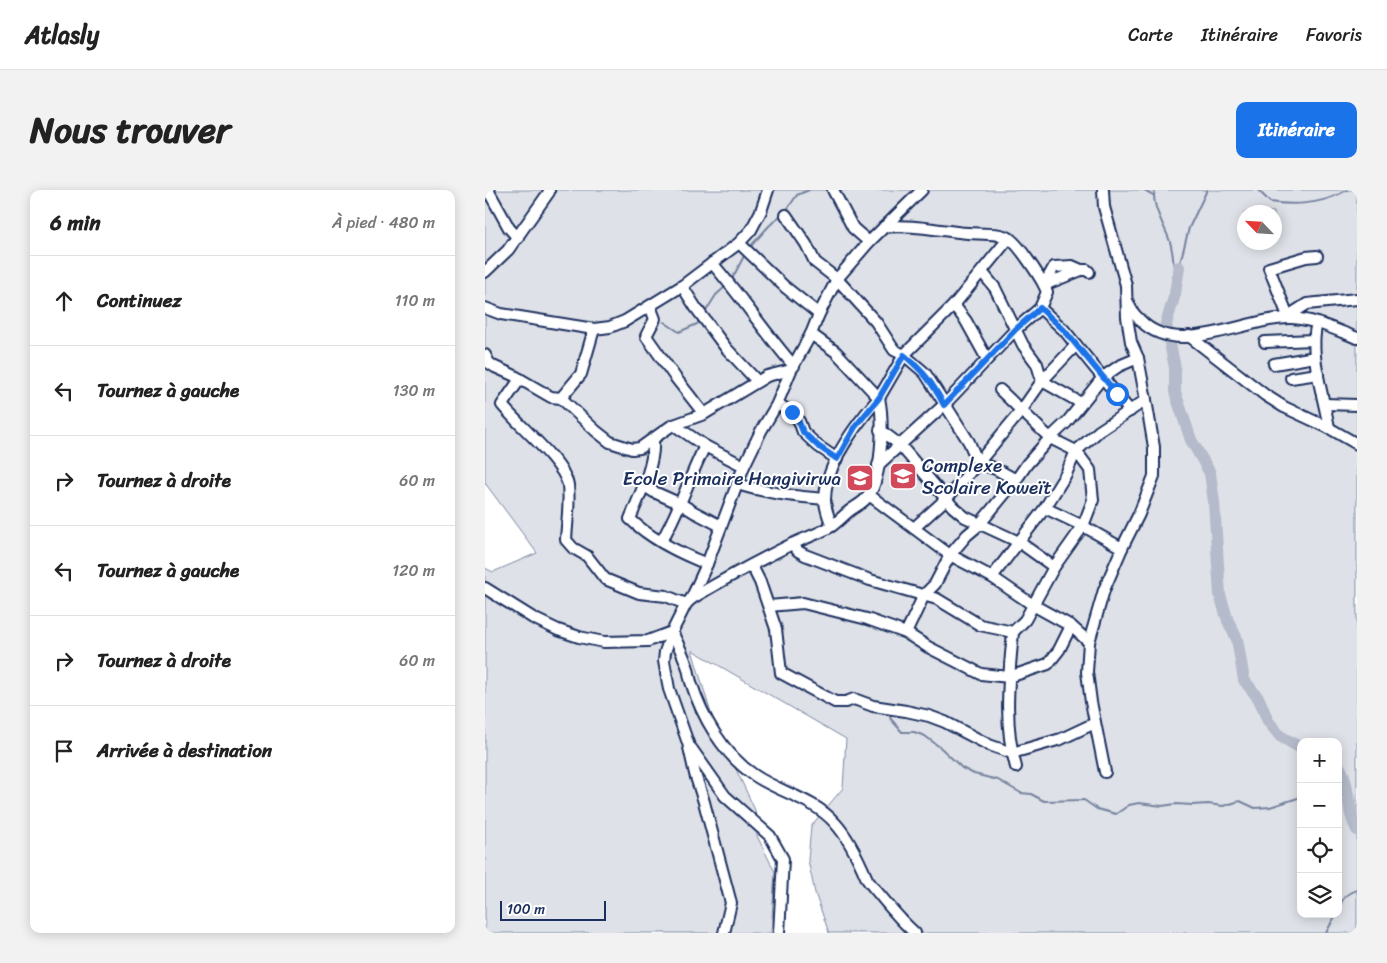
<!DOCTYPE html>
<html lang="fr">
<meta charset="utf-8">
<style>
body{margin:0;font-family:Sriracha,sans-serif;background:#f2f2f2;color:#222}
.controls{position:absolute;right:15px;bottom:15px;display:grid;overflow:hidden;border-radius:10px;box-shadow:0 2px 12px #0003}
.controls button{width:45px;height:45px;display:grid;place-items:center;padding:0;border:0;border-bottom:1px solid #e0e0e0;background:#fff;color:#222;font:25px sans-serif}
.compass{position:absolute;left:752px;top:15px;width:45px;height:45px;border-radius:50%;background:#fff;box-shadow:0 2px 12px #0003;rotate:295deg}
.scale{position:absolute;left:15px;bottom:12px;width:106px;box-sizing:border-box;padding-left:5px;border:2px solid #1b2f5e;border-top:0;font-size:14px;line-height:18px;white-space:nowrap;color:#1b2f5e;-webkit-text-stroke:4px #fff;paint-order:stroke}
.stop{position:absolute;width:15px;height:15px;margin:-11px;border:4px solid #1a73e8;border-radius:50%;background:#fff}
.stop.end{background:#1a73e8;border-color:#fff;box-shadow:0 1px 5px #0008}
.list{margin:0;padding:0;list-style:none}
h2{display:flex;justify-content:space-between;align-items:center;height:65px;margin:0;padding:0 20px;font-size:21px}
h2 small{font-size:16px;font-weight:400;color:#767676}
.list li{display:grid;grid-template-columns:32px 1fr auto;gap:15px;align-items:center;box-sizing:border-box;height:90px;padding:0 20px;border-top:1px solid #e0e0e0}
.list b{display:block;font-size:19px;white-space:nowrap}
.list em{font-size:16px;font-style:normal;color:#767676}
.icon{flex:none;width:28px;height:28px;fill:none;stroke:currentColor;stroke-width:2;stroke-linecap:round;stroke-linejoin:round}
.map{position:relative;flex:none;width:872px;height:743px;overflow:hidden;border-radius:10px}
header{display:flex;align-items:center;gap:30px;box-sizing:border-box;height:70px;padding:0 25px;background:#fff;border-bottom:1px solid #e0e0e0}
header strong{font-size:24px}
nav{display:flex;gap:28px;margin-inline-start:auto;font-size:18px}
.intro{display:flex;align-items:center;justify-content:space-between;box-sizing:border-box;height:120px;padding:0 30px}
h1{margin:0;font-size:35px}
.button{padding:12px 22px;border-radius:10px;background:#1a73e8;color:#fff;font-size:18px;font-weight:700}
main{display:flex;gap:30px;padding:0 30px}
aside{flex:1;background:#fff;border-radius:10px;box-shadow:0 2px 12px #0003}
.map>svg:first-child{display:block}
.green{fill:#dee1e7;stroke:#7c88a2;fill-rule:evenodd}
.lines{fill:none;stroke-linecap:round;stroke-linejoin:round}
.stream{stroke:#77839f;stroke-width:2}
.river{stroke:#b5bbca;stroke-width:12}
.minor-casing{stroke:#1b2f5e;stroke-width:14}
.minor{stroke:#fff;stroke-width:10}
.route{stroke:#1a73e8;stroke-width:6}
.labels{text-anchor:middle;stroke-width:4;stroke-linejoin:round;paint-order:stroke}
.poi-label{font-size:19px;fill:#1b2f5e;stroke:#fff;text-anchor:start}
</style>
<header>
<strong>Atlasly</strong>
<nav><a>Carte</a><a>Itinéraire</a><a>Favoris</a></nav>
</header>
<div class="intro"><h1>Nous trouver</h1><a class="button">Itinéraire</a></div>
<main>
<aside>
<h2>6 min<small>À pied · 480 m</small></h2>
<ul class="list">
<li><svg class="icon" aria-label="ahead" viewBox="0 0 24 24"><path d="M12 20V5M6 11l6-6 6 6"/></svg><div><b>Continuez</b></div><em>110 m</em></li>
<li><svg class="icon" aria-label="left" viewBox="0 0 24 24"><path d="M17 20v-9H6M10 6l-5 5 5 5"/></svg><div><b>Tournez à gauche</b></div><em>130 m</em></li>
<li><svg class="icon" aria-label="right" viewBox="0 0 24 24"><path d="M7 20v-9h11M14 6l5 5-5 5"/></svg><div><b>Tournez à droite</b></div><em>60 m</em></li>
<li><svg class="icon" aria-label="left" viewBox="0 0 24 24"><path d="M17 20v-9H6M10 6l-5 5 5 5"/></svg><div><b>Tournez à gauche</b></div><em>120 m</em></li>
<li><svg class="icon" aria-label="right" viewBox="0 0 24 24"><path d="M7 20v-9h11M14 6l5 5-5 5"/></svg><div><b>Tournez à droite</b></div><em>60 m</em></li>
<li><svg class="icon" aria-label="arrive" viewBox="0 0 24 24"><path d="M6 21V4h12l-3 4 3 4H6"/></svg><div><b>Arrivée à destination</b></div></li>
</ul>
</aside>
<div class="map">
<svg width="872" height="743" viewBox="0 0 872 743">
<rect width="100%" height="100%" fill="#fff"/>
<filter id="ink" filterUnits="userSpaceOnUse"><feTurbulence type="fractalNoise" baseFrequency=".02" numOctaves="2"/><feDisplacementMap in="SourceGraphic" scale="10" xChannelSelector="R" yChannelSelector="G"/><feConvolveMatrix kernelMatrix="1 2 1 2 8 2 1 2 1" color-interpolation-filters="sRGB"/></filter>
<g filter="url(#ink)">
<path class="green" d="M 0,0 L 872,0 L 872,743 L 344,743 L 330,703 L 323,670 L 326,636 L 358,598 L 361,549 L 207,460 L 228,530 L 270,620 L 272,646 L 290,682 L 286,743 L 0,743 L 0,378 L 8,382 L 52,363 L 0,293 ZM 759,22 L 789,22 L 789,52 L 759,52 ZM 816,552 L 853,552 L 853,724 L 816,724 Z"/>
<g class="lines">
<g class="stream">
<polyline points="659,0 668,5"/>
<path d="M 670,0 C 665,14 681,38 685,52 C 690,68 689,88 690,104"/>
<path d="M 773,0 L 785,12 C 811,16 838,14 862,0"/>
<polyline points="301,21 312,5 324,0"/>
<polyline points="264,58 284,36 297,24"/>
<polyline points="694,77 704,38 722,0"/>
<polyline points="246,91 260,64"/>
<polyline points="219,124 231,105 241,96"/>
<polyline points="179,132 194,142 212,134 215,130"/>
<polyline points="405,528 417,542 429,542 440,546 456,558 477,578 489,584 513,590 536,603 546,604 559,611 599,610 612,619 631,624 644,615 654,613 677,616 691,614 707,615 723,614 738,616 755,611 770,618 785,617 816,607"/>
<polyline points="853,603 858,606 864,618"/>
<path d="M 853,720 C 857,709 860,704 872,700"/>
<polyline points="841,743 851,724"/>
</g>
<g class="river">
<polyline points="694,77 690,104 681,134 690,178 690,202 706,250 725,283 729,312 735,405 743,431 752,449 759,490 774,509 783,531 795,546 816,558"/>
<path d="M 853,575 C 867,595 860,619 872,640"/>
</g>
<g class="minor-casing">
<g id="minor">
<polyline points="3,0 24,38 33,48"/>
<polyline points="348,0 368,38 384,52"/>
<polyline points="618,0 619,17 641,95 642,127 646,152 653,168 661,210 669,257 669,286 654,324 637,358 619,400 604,452 602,482 606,512 620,582"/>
<polyline points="301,25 321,54 330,72 352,89 391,132 409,160 419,165 440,183 484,252 493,273 511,279 531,290"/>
<path d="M 399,37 C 428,34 455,41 483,43 C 495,44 515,42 525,49 C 534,55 553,84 559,95 L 569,77 L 587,76 L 596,80 L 602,80 L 604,82"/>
<polyline points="254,53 300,97 334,124"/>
<path d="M 227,73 C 256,106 280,143 309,176"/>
<polyline points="0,82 23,60 64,2 64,0"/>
<polyline points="497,82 510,98 538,155 552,174 557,191 596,213"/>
<polyline points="197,96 211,118 241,158 272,191"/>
<path d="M 643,112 C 646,121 650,125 656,131 C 693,169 761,127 806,128 C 829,129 851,140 872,148"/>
<polyline points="469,115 481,131 502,169"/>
<polyline points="165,116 170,129 161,146 190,187 219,224"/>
<polyline points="0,118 16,124 109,139 125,137 140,131 197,96 254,53 266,40 276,21 283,0"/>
<polyline points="555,118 579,140 645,221"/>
<polyline points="803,126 784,78 821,67 832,66"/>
<polyline points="800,128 822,114 872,109"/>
<path d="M 832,133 C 823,163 839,207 844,238"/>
<path d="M 326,144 L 351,162 L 394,208 C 372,233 340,275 340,310 C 340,319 344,328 347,336"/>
<polyline points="704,146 780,205 799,217 844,238 872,254"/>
<polyline points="780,152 829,150"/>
<polyline points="0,165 4,173 10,177 28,185 66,207 76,208 111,241 125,252 147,259 155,258 186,236 219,224 282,186 306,180"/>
<polyline points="789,174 830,167"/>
<polyline points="806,188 833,184"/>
<path d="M 35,189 L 17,215 C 32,234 79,272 83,295 C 85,313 82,332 81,350 L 88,358 L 102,366 L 120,389 L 154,403 L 181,406 L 201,414"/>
<polyline points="76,208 96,184 109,139"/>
<polyline points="292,214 307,222 314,231 318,242 333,256 352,269"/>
<polyline points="840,214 872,215"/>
<polyline points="189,235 220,256 259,276"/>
<polyline points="395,240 415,255 468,317 480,327 534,352 569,377"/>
<path d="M 168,251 C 170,274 154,307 145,329 C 167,350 194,363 222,374"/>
<polyline points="393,275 459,215 531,139 555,118 562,102 559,95 596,80"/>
<path d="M 252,294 C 281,303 310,307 340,309"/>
<polyline points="158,295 169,302 196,314 209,322 236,336"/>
<polyline points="384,305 465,365 507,387 548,415 586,436 604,452"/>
<polyline points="560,318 598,336 637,358"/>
<polyline points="429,338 461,309 493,273 536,221 557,191 591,155"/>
<path d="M 178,353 L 177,350 C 195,320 204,287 220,256"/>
<polyline points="307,354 313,361 320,365 385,390 452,409 495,435 528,442 540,430 569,377 598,336 608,310 605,280 591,261 565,248 515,200"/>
<polyline points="267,376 275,392 291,439 296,483 350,512 361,512 369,509 388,516 421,521 444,526 460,532 504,555 527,563 576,549 610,533"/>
<polyline points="507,387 560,318 581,284 591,261 614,241 661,210"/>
<polyline points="0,398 48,428 73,440 94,447 119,452 163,451 187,442"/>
<path d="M 206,409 C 239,389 273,371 307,354 C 320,348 333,344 345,337 C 352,333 357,327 363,322 C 370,316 378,314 384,305 C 397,286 399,231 394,208 L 419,165 L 469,115 L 524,48"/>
<polyline points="284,416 318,413 382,429 421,443 443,457 496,484 524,487 563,474 574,460 586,436"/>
<path d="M 187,442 C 192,452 197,462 201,473 C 204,479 204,486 206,492 C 217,527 238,564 269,585 C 295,603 328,608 350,633 C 364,648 374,670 382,689 C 385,694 390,699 394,704 C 405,717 416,731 430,743"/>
<path d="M 528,442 C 524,487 518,534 531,577"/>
<polyline points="421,443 439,405 450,394 465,365 482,345 494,335 531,290 542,274 565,248 582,232 618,187 634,176 653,168"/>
<polyline points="206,558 240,606 285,646 298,669 294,743"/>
<polyline points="239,743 246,713 219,612 210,584 203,553 184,499 179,471 180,462 187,442 201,414 206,409 222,374 259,276 276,241 292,214 306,180 326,144 334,124 352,89 384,52 437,0"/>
</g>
</g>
<use href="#minor" class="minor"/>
</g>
</g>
<g class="lines" filter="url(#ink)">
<path class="route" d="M 307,222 L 314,232 L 318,242 L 333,256 L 352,269 L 370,237 L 394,208 L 419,165 C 439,182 447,192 459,215 L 531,139 L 555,118 L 579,140 L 632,204"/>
</g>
<defs>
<g id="school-square" transform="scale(1.4375)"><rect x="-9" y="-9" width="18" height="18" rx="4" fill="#d1495b" stroke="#fff"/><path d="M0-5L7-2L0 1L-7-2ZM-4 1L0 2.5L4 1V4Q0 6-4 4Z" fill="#fff"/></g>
</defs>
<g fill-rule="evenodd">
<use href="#school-square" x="418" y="286"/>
<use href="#school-square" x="375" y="288"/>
</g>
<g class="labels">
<g class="poi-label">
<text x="437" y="282">Complexe<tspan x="437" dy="22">Scolaire Koweït</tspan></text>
<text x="356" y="295" text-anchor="end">Ecole Primaire Hangivirwa</text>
</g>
</g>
</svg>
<div class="controls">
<button>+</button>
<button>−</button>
<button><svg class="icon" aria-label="locate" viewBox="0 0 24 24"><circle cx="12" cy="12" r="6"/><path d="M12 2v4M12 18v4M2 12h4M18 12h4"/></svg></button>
<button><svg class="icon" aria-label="layers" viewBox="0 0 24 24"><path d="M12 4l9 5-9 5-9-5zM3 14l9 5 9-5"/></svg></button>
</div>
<svg class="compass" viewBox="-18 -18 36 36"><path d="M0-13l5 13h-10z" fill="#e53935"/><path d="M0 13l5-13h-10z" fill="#767676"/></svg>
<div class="scale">100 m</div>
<div class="stop" style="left:632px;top:204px"></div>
<div class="stop end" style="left:307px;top:222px"></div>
</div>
</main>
